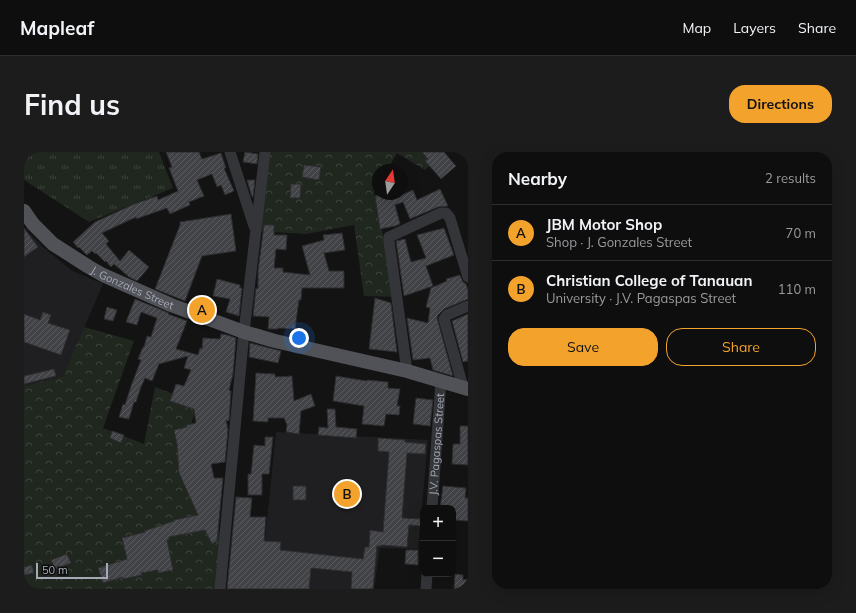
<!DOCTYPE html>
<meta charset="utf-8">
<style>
body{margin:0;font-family:Mulish,sans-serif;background:#1c1c1d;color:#f1f3f6}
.controls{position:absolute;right:12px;bottom:12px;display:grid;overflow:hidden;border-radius:8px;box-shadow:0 4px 16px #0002}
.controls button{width:36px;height:36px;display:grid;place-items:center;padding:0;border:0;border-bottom:1px solid #2e2e2f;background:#0e0e0f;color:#f1f3f6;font:20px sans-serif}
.compass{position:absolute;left:348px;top:12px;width:36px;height:36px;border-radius:50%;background:#0e0e0f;box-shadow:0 4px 16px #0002;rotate:13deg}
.scale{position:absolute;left:12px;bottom:10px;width:72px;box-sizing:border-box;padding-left:4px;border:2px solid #a4aab5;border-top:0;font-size:11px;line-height:14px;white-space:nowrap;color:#a4aab5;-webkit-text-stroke:3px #0e0e0f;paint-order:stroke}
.you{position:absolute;left:275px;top:186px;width:14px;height:14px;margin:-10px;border:3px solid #fff;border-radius:50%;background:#1a73e8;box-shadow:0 0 0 6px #1a73e833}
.badge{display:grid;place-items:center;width:26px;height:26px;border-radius:50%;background:#f3a22c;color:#111;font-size:13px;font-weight:700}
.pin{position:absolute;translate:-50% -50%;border:2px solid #fff;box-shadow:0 1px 4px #0006}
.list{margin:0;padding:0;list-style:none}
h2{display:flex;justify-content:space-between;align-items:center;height:52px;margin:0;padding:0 16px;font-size:17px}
h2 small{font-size:13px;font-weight:400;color:#9b9c9e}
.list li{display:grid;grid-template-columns:26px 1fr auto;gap:12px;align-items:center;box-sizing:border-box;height:56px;padding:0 16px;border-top:1px solid #2e2e2f}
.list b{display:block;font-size:15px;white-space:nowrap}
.list p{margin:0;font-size:13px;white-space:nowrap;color:#9b9c9e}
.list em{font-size:13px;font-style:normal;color:#9b9c9e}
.actions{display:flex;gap:8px;padding:12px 16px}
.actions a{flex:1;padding:9px 0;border:1px solid #f3a22c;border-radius:16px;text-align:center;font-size:14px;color:#f3a22c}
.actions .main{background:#f3a22c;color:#111}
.map{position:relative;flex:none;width:444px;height:437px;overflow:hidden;border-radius:16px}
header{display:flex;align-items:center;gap:24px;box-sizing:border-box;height:56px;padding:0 20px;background:#0e0e0f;border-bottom:1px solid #2e2e2f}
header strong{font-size:19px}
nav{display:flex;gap:22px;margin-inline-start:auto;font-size:14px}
.intro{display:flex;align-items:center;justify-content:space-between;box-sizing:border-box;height:96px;padding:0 24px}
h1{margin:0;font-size:28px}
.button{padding:10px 18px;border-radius:16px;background:#f3a22c;color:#111;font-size:14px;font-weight:700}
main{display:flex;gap:24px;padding:0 24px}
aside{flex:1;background:#0e0e0f;border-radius:16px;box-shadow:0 4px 16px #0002}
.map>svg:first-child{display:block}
.built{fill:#1f1f21}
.grass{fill:url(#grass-tufts)}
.forest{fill:url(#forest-crowns)}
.building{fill:url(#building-hatch);stroke:#2d2d30}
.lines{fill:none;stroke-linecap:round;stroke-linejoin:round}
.minor{stroke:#343539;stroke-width:11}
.major{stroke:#505258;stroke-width:14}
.labels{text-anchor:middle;stroke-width:4;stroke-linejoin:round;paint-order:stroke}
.street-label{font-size:11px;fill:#a4aab5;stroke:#0e0e0f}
</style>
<header>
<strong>Mapleaf</strong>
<nav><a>Map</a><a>Layers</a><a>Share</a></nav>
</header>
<div class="intro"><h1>Find us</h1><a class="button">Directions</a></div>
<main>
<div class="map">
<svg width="444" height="437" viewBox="0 0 444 437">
<defs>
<pattern id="grass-tufts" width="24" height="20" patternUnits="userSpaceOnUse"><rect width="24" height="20" fill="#1f271f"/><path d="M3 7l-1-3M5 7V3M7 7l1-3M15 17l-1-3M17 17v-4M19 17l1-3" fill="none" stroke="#3d443d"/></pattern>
<pattern id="forest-crowns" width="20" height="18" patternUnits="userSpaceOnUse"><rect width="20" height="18" fill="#1f271f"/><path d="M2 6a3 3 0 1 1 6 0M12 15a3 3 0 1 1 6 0" fill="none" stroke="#3d443d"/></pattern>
<pattern id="building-hatch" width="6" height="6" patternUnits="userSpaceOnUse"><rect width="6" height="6" fill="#424347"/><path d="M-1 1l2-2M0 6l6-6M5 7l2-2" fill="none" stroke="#5a5b5f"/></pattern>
</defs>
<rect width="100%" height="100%" fill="#131314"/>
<g class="built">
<polygon points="0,76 19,95 47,118 79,132 39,224 0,234"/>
<polygon points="252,280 404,288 394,397 356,396 350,437 236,437"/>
</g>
<polygon class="grass" points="0,0 135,0 149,36 65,70 0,28"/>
<g class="forest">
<polygon points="241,0 412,0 416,4 401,18 373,1 363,18 354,18 354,33 350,41 373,145 340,144 330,73 282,82 231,79"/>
<polygon points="60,175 110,189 79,276 120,292 131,235 174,251 158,300 200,389 195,437 0,437 0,234 39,224"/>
</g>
<g class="building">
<polygon points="142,0 175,0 178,7 197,1 202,16 200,16 210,39 201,43 197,33 193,35 188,22 173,28 180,44 165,50 166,53 146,62 143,56 112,67 112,65 78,81 85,89 82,92 96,109 105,98 125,115 113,129 105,125 90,112 87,115 82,109 81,110 72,101 71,102 68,99 63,103 55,95 54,96 49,90 71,70 110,52 133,44 134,48 154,39 145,16 148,15"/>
<polygon points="221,0 234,2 233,12 219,10"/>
<polygon points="398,0 420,0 432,14 417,27 401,9 404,7"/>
<polygon points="280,13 297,15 295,28 278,25"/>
<polygon points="223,28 231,28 229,45 228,45"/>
<polygon points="267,32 277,32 276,46 266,46"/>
<polygon points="416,37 424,54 414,55 386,67 379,50 371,53 376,72 371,74 356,77 351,44 364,42 380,42 389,38 393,48"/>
<polygon points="207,62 212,99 178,104 161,149 131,137 156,73 156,70"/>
<polygon points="240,73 250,73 250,83 263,83 262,98 252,97 250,116 259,116 259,120 286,123 278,94 300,88 299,83 318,81 321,98 300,101 305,119 320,119 320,136 278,136 277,148 275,148 271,177 255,176 254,177 244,177 245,165 229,164 232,136 234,137 234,119"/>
<polygon points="0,76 14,95 0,105"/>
<polygon points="420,76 430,103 402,114 409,134 380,144 372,89 381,87 387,110 402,106 393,83"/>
<polygon points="436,123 439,130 442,132 444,138 444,147 420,157 414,163 413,166 429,224 409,218 406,206 389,208 383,166 404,171 406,156 402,155 407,136 423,129 422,127"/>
<polygon points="193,127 216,133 216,136 218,136 215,164 202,160 206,147 189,144"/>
<polygon points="351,146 367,151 373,200 345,197"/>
<polygon points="111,147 145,161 144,162 163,169 152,197 174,203 176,196 178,197 179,186 196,187 197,182 203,183 212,186 209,222 205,238 207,239 205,269 202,268 204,278 201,310 187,312 190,326 199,326 193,389 188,392 181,378 145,385 145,388 143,388 149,418 134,421 134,418 117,421 118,423 99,427 98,425 79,431 74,416 103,407 98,386 121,380 120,379 150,369 150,368 174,363 155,321 153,292 150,278 163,275 163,273 172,271 170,257 146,249 152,232 160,234 167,218 160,216 164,204 135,212 128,229 121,226 117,235 112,250 110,250 105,267 95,265 99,252 101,253 107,234 117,208 114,207 119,195 120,195 123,184 127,185 133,166 117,160 113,173 102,170"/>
<polygon points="83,155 93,158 89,169 80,167"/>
<polygon points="19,160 27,163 24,171 46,178 37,203 0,190 0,162 16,168"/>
<polygon points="444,162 444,209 439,210 428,169"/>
<polygon points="226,191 257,199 254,211 225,205"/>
<polygon points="30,217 32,224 0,232 0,224"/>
<polygon points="232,221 251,222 251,225 268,224 270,249 287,242 291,254 277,259 275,282 262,280 263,273 260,266 244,266 244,270 229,269"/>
<polygon points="312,224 343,229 343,228 364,230 364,236 376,237 373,254 376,254 375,263 362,262 360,274 338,272 340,254 309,249"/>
<polygon points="392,246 409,248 406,274 389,272"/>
<polygon points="303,257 311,257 312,275 333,277 332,286 294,283 295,275 304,276"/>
<polygon points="436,274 444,274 444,313 428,312 429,292 436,292"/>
<polygon points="88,279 100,283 97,291 86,286"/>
<polygon points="241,285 249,285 245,322 238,322 238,343 224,343 224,322 227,322 230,293 241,294"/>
<polygon points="354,286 381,288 381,290 402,292 401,302 383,301 378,366 398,367 397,374 385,373 383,395 357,393 357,394 353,394 349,437 327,437 328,420 287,416 285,437 203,437 212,345 228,346 226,365 242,365 240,389 257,390 256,398 339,407 341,395 345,395 346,378 359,380 365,300 354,299"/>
<rect x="269" y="334" width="13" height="14"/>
<polygon points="419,334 442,336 441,346 444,346 444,369 429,368 429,356 416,356"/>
<polygon points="382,398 394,398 394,413 381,412"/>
<polygon points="43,402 47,411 31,417 27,408"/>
<polygon points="8,413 10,421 0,423 0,415"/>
<polygon points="431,422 439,423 439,428 444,427 444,437 430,437"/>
</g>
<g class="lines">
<g class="minor">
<polyline points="206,0 230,74"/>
<polyline points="383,219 365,89 365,85 417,61 422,61 426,66 444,125"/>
<polyline points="439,235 420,167 423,163 444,154"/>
<path id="s1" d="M 408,356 L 417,229"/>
<polyline points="196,437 220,180 241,0"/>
<polyline points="402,437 403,422"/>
</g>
<path class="major" id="s2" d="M 0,59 L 9,72 L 29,92 L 65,115 L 79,123 L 147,153 L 220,180 L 251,189 L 383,219 L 444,237"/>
</g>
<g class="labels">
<g class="street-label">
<text dy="4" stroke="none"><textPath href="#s2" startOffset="135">J. Gonzales Street</textPath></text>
<text dy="4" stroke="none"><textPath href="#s1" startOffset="64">J.V. Pagaspas Street</textPath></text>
</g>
</g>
</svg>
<div class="controls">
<button>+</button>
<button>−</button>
</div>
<svg class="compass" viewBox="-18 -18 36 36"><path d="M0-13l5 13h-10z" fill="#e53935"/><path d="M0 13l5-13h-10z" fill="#9b9c9e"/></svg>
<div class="scale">50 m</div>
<div class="you"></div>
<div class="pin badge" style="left:178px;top:158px">A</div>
<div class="pin badge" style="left:323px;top:342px">B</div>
</div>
<aside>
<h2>Nearby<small>2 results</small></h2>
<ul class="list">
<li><span class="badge">A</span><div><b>JBM Motor Shop</b><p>Shop · J. Gonzales Street</p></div><em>70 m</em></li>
<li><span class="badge">B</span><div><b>Christian College of Tanauan</b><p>University · J.V. Pagaspas Street</p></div><em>110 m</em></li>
</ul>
<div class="actions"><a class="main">Save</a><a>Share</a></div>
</aside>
</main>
